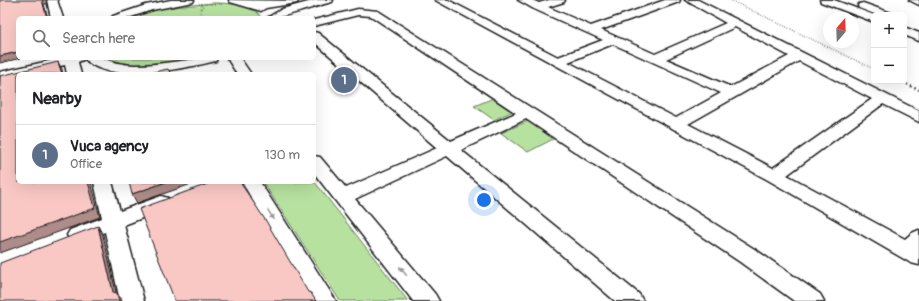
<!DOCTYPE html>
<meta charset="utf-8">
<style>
body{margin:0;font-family:Pangolin,sans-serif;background:#f6f6f6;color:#202124}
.controls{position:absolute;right:12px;top:12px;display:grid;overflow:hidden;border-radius:6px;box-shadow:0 4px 16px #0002}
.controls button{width:36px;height:36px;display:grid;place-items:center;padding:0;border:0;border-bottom:1px solid #e0e0e0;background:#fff;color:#202124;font:20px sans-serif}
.compass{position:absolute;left:823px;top:12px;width:36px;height:36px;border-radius:50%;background:#fff;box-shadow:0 4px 16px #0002;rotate:19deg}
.you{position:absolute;left:484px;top:200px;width:14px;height:14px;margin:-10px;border:3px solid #fff;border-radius:50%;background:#1a73e8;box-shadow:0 0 0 6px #1a73e833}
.badge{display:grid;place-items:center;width:26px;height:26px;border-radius:50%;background:#db2777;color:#fff;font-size:13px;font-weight:700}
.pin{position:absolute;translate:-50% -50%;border:2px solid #fff;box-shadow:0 1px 4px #0006}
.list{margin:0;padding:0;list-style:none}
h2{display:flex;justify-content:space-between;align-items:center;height:52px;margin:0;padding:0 16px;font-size:17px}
h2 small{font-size:13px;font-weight:400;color:#757577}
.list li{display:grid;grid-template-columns:26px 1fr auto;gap:12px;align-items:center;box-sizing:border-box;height:60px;padding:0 16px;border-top:1px solid #e0e0e0}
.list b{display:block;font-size:15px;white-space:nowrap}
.list p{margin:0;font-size:13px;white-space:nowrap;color:#757577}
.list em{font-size:13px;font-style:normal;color:#757577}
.icon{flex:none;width:22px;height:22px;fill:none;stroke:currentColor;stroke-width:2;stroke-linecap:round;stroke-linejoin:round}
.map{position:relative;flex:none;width:919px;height:301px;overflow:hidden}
.search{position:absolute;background:#fff;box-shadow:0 4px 16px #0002;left:16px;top:16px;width:300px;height:44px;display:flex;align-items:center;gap:10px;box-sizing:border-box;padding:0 14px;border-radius:6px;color:#757577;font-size:15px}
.panel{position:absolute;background:#fff;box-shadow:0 4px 16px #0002;left:16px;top:72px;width:300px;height:112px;border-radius:6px}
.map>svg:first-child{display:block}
.green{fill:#b6e19f;stroke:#697e5e}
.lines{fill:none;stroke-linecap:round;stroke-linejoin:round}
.minor-casing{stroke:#1c1c1c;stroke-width:3}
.path-far1{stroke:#1c1c1c;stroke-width:1.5;stroke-dasharray:0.5 2;stroke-linecap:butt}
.path{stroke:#1c1c1c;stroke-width:2.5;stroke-dasharray:1 3;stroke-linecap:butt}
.minor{fill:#fff;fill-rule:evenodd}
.shaded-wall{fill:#ae8c8a;stroke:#1c1c1c}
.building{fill:#f9c8c5;stroke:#1c1c1c}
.oneway{fill:#999}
</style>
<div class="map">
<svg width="919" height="301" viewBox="0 0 919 301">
<rect width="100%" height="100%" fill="#fff"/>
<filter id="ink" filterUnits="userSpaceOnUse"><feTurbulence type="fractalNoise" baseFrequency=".025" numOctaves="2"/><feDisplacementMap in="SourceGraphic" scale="8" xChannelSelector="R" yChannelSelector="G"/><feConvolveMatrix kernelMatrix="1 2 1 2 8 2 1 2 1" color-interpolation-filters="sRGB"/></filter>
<g filter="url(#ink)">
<g class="green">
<path d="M 213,3 C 225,3 257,4 261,18 L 130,18 L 163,8 Z"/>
<polygon points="100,58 209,58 193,63 131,67"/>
<polygon points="496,97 517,109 494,120 474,106"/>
<polygon points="530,120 557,137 528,152 501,133"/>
<polygon points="314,181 408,301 340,301 263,182 314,182"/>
</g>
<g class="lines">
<g class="minor-casing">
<g id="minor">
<polygon points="47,0 57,0 63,18 51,18"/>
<polygon points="171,0 194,0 193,2 152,10 128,18 111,18 113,16 146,5"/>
<polygon points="229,0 298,1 297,3 266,8 261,11 230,2"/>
<path d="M 316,0 L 333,0 L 332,2 C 312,7 286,18 267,18 L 282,9 Z"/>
<path d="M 435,0 L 448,0 L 558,57 L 603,40 L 534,9 L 518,0 L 532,0 L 539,3 L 549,0 L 565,0 L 564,2 L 548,7 L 591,26 L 665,0 L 680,0 L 679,2 L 601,30 L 655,54 L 726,23 L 685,0 L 698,0 L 919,111 L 919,122 L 883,104 L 787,175 L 905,239 L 912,233 L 919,230 L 919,265 L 911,263 L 768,180 ZM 735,27 L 789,56 L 731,87 L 666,59 ZM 613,44 L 721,93 L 676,118 L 568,62 ZM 799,61 L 872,99 L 773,168 L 688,124 Z"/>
<polygon points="820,0 834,0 874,15 874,22 821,2"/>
<polygon points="909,0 919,0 919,5"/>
<polygon points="863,3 891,13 893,15 877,15 859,8 858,6 859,4"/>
<polygon points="358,9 378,11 756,250 820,294 824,301 794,301 740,262 526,119 461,150 639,294 643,301 615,301 447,156 355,199 435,294 439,301 413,301 314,173 314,156 320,157 346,188 437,148 314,42 314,32 318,33 451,141 516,113 371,16 358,15 314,26 314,20"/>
<polygon points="904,27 919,33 919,41 904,35"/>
<path d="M 62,58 C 74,58 90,55 102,58 C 113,62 123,65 135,65 C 163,65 190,58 217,58 L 216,61 C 187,68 107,85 85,59 L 78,62 L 81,74 L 67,74 L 65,65 L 26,74 L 18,74 L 18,76 L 0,80 L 0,72 Z"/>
<polygon points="227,58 240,58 251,74 237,74"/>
<polygon points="94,182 112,182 120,211 161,196 168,198 171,203 168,208 124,225 144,301 120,301 105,232 77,243 70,240 67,235 70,230 102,218"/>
<polygon points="242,182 260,182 336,301 312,301"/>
</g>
</g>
<g class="path-far1">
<polyline points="730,0 874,69"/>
<polyline points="199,4 224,4"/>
<polyline points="202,18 200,12 203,4"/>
</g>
<polyline class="path" points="900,81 919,90"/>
<use href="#minor" class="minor"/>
</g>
<g class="shaded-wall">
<polygon points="42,0 47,0 46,4 44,4 48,18 47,18"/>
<polygon points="18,52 18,58 21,58 0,63 0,56"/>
<polygon points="58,62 62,69 63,74 62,74"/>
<polygon points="88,182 91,182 100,217 0,253 0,242"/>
<polygon points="166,182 197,182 137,203 132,194"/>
<polygon points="98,226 103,235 118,301 113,292"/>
<polygon points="117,293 122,301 119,301"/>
</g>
<g class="building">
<polygon points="0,0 42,0 47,18 18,18 18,52 0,56"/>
<polygon points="58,62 62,74 18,74 18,182 88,182 95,208 0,242 0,76"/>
<polygon points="168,69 171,74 145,74"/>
<polygon points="135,72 136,74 126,74"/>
<polygon points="129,182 166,182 132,194"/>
<polygon points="213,182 240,182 266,221 308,292 311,293 316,301 175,301 139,209"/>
<polygon points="98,226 113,292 117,293 119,301 0,301 0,263"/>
</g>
<defs><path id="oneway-solid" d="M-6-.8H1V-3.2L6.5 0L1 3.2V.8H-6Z"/></defs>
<g class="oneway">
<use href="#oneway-solid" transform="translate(271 215) rotate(58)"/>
<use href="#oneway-solid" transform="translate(403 271) rotate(-129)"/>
</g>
</g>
</svg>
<div class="controls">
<button>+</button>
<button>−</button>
</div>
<svg class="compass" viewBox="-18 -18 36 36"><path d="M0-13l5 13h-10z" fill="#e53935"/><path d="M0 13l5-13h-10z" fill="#757577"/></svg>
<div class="you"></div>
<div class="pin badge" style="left:344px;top:80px;background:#5c6f8a">1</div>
<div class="search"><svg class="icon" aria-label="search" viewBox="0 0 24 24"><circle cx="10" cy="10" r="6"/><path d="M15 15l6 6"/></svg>Search here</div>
<section class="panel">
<h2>Nearby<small></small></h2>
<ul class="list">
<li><span class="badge" style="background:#5c6f8a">1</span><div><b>Vuca agency</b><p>Office</p></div><em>130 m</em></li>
</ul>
</section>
</div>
